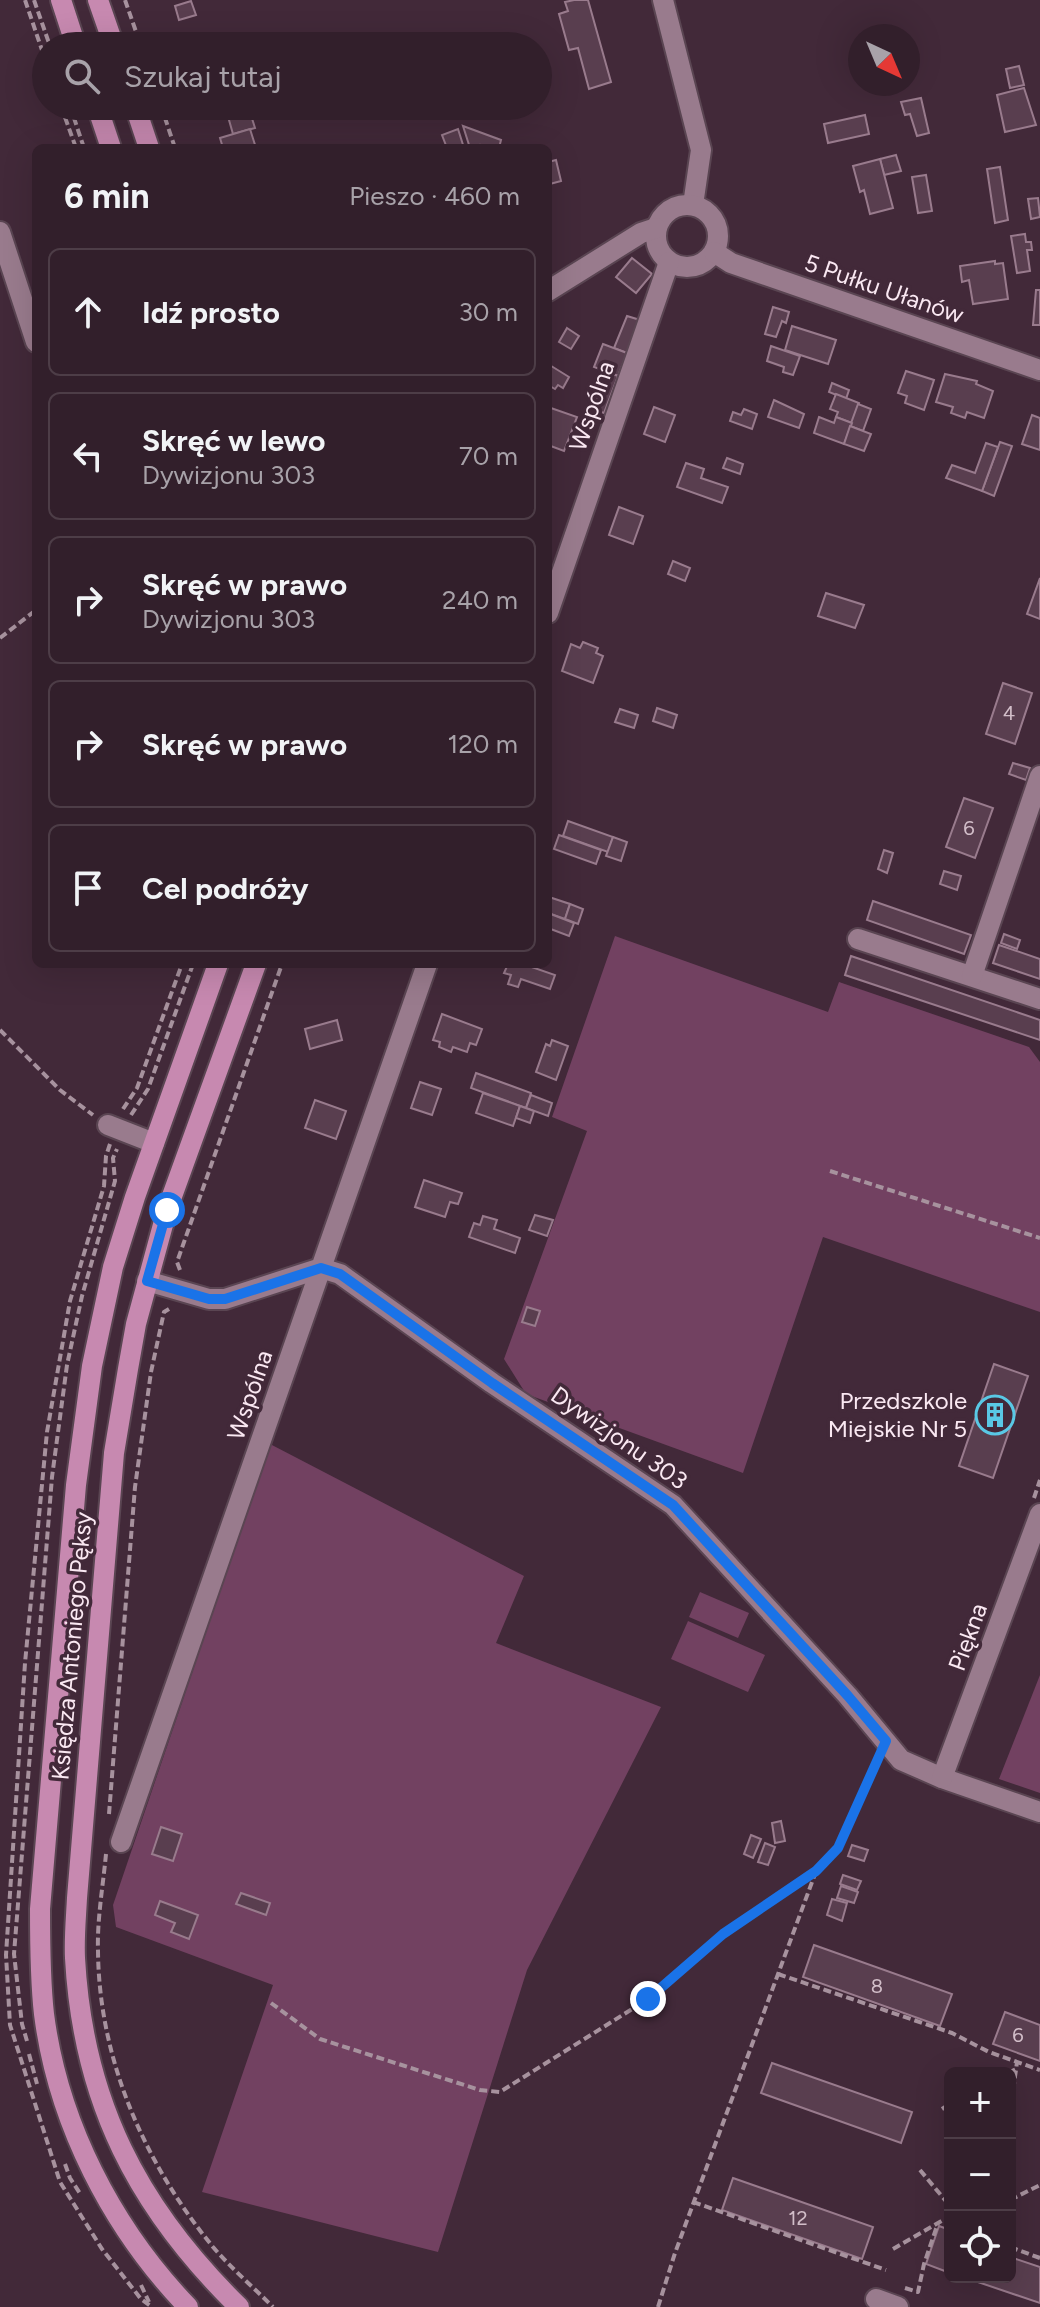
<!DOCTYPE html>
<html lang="pl">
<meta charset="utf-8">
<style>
body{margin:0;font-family:Figtree,sans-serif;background:#3d2c37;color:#f1f3f6}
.controls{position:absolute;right:24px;bottom:24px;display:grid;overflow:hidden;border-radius:12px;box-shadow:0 8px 32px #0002}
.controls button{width:72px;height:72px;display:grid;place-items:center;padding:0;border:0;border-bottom:2px solid #4d3d47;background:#321f2b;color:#f1f3f6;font:40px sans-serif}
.compass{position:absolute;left:848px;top:24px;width:72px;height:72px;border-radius:50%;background:#321f2b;box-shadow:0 8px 32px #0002;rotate:136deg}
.stop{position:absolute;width:24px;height:24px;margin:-18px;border:6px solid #1a73e8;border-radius:50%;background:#fff}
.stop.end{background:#1a73e8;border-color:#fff;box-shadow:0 2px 8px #0008}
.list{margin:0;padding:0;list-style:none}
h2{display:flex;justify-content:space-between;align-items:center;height:104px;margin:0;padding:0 32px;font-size:34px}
h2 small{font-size:26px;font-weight:400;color:#a8a2a9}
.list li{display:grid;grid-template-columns:52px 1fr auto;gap:24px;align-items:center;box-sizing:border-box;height:128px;margin:0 16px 16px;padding:0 16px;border:2px solid #4d3d47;border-radius:12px}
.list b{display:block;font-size:30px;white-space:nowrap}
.list p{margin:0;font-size:26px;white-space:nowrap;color:#a8a2a9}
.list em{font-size:26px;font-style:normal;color:#a8a2a9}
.icon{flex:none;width:44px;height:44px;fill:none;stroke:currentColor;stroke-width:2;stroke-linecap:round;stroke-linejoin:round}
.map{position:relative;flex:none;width:1040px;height:2307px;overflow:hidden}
.search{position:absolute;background:#321f2b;box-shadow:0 8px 32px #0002;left:32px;top:32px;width:520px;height:88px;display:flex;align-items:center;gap:20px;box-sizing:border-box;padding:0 28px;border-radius:44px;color:#a8a2a9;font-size:30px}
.panel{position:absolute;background:#321f2b;box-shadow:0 8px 32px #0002;left:32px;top:144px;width:520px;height:824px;border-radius:12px}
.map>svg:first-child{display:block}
.green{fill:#724161}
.building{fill:#593e4f;stroke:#997b8d;stroke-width:2}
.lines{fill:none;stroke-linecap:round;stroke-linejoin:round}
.minor-casing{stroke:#5a4552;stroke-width:24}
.major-casing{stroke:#5a4552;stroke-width:24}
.path{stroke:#a7929e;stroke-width:4;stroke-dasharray:8 4;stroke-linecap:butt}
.minor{stroke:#997b8d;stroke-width:20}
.major{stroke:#c789b0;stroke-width:20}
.route{stroke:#1a73e8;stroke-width:10}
.labels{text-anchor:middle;stroke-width:7;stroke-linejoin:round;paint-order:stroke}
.number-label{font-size:20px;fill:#d2bec9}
.street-label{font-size:24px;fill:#fae8f2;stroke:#422939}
.poi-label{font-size:24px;fill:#fae8f2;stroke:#422939;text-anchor:end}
</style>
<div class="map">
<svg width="1040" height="2307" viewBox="0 0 1040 2307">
<rect width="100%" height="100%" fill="#422939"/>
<g class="green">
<polygon points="615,936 828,1012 839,982 1029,1047 1040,1062 1040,1312 823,1237 743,1473 526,1394 504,1359 587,1131 552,1117"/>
<polygon points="270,1444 524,1576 496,1643 661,1707 527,1970 438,2252 202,2192 273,1985 116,1927 113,1905"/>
<polygon points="700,1592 749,1613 738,1638 689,1617"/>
<polygon points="688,1621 765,1655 748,1692 671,1659"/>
<polygon points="1040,1675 1040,1793 999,1779"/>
</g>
<g class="building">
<polygon points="574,0 588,0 611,82 589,89 578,48 569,50 559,14 568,11 565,2"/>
<polygon points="191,1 196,15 179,20 175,6"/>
<polygon points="1019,66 1024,85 1010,88 1006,69"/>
<polygon points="1024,88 1036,125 1005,132 997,95"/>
<polygon points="921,98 929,133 917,136 910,114 905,115 901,102"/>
<polygon points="225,106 248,106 255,128 233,134"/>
<polygon points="865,115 869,134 828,143 824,124"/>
<polygon points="463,126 501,140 499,148 481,145 482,148 470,148"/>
<polygon points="250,129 256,148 223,148 220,138"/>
<polygon points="458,129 464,148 447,148 442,135"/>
<polygon points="896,155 901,171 884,175 880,159"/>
<polygon points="880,159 893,208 870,214 864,190 860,192 853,166"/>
<polygon points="556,160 561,181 550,184 548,162"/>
<polygon points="1000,167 1008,220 995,223 987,169"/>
<polygon points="926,175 932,211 918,213 912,177"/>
<polygon points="1038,198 1040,217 1031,219 1028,199"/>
<polygon points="1025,234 1026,242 1031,242 1032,250 1027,250 1030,271 1017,273 1011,236"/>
<polygon points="632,258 652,274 636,293 616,277"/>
<polygon points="995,261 995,264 1003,263 1008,299 973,304 969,280 962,282 960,266"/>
<polygon points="1036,290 1040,290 1040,325 1033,325"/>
<polygon points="773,307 789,312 786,323 782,321 776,337 765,334"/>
<polygon points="627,316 640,320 627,353 614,348"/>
<polygon points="792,326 836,340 828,364 785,350"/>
<polygon points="567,328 579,336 571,349 559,342"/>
<polygon points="603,344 627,353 618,376 594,367"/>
<polygon points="771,346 800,356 793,375 783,372 784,367 767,361"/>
<polygon points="548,364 569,377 563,388 558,385 555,389 548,385"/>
<polygon points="605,371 618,376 604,413 590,408"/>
<polygon points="906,371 934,380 924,410 905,403 907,396 898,393"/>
<polygon points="945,374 977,381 976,384 993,391 984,418 967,412 965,418 951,413 953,407 936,402"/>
<polygon points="832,383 849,390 846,399 829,392"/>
<polygon points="836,394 859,403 852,423 836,417 838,412 830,409"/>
<polygon points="774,400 804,414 799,428 768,417"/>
<polygon points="858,404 871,409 863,431 850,426"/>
<polygon points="548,407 577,417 564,451 548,445"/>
<polygon points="654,407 675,415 665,442 644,434"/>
<polygon points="744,409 757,414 752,429 730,421 733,412 741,415"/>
<polygon points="1032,415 1040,418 1040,450 1022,444"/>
<polygon points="819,417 834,423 836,417 852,423 844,444 814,433"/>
<polygon points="850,426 871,434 864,451 844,444"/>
<polygon points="1000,442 1012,446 994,496 982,491"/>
<polygon points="986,443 998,447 982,491 946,478 952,465 975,473"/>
<polygon points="727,458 743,464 740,474 723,468"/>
<polygon points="686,463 704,469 701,478 728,487 722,503 677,487"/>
<polygon points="619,507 643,516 633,544 609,535"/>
<polygon points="673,561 690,568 685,581 668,574"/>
<polygon points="1040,578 1040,619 1027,614"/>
<polygon points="826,593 864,605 855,628 818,616"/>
<polygon points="583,642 598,648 596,653 603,656 593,683 562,671 571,644 580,648"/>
<polygon points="1003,683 1032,693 1015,744 986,734"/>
<polygon points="657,708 677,715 673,728 653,721"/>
<polygon points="620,709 638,715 634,728 615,722"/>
<polygon points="1013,763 1030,768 1026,780 1009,774"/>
<polygon points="964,798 993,808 975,858 946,847"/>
<polygon points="568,821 613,837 608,852 563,836"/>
<polygon points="559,835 601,850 596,864 554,849"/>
<polygon points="613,837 627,842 621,861 606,856"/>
<polygon points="884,850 893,853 887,873 878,869"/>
<polygon points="944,871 961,876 957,890 940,884"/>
<polygon points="549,897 570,904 565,919 548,913"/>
<polygon points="873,901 971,935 964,954 867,920"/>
<polygon points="570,904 583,909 578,924 565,919"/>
<polygon points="548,913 574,923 569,936 548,928"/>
<polygon points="1004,934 1020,940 1017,949 1001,943"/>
<polygon points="999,945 1040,959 1040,979 993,963"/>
<polygon points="851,956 1040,1020 1040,1040 845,975"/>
<polygon points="508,964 523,964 555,975 550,989 521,979 518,987 508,984 511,975 504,973"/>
<polygon points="442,1014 482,1029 476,1045 470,1043 467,1052 453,1047 451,1052 439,1047 440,1042 433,1040"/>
<polygon points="337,1020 342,1040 310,1049 305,1029"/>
<polygon points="552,1040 568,1046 556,1080 536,1072 546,1044 550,1046"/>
<polygon points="476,1073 531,1093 526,1108 471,1088"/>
<polygon points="420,1082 441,1089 432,1115 411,1108"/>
<polygon points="483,1093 520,1106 513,1126 476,1113"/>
<polygon points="531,1095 552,1103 548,1116 526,1108"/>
<polygon points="315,1100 346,1111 336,1139 305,1128"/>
<polygon points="520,1106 534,1111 530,1123 516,1118"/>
<polygon points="424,1180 462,1193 458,1204 450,1202 445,1217 415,1207"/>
<polygon points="535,1215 553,1220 547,1236 529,1230"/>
<polygon points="483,1216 497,1220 494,1229 520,1238 515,1253 469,1237 474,1223 480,1225"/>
<polygon points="527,1307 540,1311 535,1326 522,1322"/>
<polygon points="994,1364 1028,1376 993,1478 959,1466"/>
<polygon points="781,1821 785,1841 775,1843 772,1823"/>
<polygon points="161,1827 182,1834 173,1861 152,1854"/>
<polygon points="751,1835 761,1839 753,1858 744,1854"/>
<polygon points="765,1843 775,1847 768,1865 758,1862"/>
<polygon points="852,1845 868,1850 864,1861 848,1856"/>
<polygon points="843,1875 861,1881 857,1890 840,1884"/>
<polygon points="841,1886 858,1892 854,1903 837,1898"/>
<polygon points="241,1893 270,1903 266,1915 236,1904"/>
<polygon points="832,1899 847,1903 842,1921 827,1915"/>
<polygon points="160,1901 198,1915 189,1939 171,1932 175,1923 155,1915"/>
<polygon points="814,1945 952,1994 940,2026 803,1977"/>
<polygon points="1005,2012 1040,2025 1040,2061 993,2044"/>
<polygon points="772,2063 912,2112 901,2143 761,2093"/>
<polygon points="733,2178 873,2227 862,2259 722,2210"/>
<polygon points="939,2226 950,2230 950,2273 926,2264"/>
<polygon points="1010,2257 1040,2267 1040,2303 963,2277 1010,2277"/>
</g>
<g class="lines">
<g class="minor-casing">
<g id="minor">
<polyline points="663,0 701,150 693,205"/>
<circle cx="687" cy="236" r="31"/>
<polyline points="0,232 36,342"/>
<polyline points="714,252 731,263 1040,370"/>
<polyline points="548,291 641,233 656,228"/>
<polyline points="548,613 669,262"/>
<polyline points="858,939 1040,999"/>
<polyline points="972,976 1040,776"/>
<polyline points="108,1125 154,1143"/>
<polyline points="147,1281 209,1299 225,1299 321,1268 340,1274 492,1383 673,1505 848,1696 901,1760 942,1778 1040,1812"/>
<polyline points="942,1778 1040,1514"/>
<polyline points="121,1842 427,964"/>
<polyline points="876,2299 898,2307"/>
</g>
</g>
<g class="major-casing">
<g id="major">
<polyline points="61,0 76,46"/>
<polyline points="98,0 114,46"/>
<polyline points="97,106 111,148"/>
<polyline points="135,106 149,148"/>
<path d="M 188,2307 C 112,2228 58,2123 44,2014 C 40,1979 40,1944 40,1909 L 76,1485 L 92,1366 L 113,1267 L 135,1197 L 218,964"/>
<path d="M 239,2307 C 138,2208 83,2102 75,1958 C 74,1938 76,1918 77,1898 L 114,1453 L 128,1369 L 136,1324 L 167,1210 L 256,964"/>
</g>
</g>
<g class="path">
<polyline points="25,0 46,62"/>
<polyline points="34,0 50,46"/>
<polyline points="125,0 141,46"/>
<polyline points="61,106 76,148"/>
<polyline points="70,106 84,148"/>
<polyline points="161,106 175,148"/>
<polyline points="0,638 36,610"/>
<polyline points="0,1030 60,1090 93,1115"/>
<polyline points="123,1109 137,1088 182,964"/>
<polyline points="131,1115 148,1089 193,964"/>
<polyline points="110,1144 106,1156 104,1186 70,1301 47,1432 25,1663 6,1955 10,2025 60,2182 102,2249 141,2299 152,2307"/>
<polyline points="830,1171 1040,1238"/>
<polyline points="180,1270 177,1262 282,964"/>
<polyline points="1034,1498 1040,1480"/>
<polyline points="109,1814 135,1487 151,1372 164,1312 169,1309"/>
<path d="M 106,1854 C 103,1886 97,1919 98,1951 C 99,2060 145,2164 213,2247 C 231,2268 253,2287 273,2307"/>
<polyline points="778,1974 952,2033 989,2052 1040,2070"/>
<polyline points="271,2003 320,2039 480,2090 500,2092 648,1999 723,1934 816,1871 838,1848 876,1762"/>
<polyline points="27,2041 22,2024 14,1954 52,1477 67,1365 82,1296 115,1181 113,1158 117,1149"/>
<polyline points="29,2054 37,2084"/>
<polyline points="1008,2073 1016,2069"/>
<polyline points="942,2109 950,2104"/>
<polyline points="1010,2114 1017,2062"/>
<polyline points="65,2164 70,2178 81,2195"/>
<polyline points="920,2170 950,2206"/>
<polyline points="1010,2200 1040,2185"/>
<polyline points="693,2202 886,2270"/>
<polyline points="1010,2247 1040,2258"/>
<polyline points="893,2249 950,2216"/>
<polyline points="141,2285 149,2302"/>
<polyline points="905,2288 918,2292 924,2264 938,2223"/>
<polyline points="658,2307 675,2253 815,1874"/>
</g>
<use href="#minor" class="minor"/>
<use href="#major" class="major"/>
</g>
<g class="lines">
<polyline class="route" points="167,1210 147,1281 209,1299 225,1299 321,1268 340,1274 492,1383 673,1505 848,1696 886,1741 838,1848 816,1871 723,1934 648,1999"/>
</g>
<defs>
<g id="building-ring" transform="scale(2)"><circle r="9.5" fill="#422939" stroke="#59c8e5" stroke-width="1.5"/><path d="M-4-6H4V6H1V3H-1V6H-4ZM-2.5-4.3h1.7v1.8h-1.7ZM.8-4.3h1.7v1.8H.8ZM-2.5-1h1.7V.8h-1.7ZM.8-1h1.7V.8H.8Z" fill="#59c8e5"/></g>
</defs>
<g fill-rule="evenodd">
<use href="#building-ring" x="995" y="1415"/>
</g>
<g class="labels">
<g class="number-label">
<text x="1009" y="720">4</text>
<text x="969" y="835">6</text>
<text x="877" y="1993">8</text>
<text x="1018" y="2042">6</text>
<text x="798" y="2225">12</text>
</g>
<g class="street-label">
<text transform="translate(884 289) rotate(19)" y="8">5 Pułku Ułanów</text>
<text transform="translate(592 406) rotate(-71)" y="8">Wspólna</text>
<text transform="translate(250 1395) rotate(-71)" y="8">Wspólna</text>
<text transform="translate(619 1438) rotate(35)" y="8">Dywizjonu 303</text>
<text transform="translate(968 1637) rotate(-70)" y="8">Piękna</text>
<text transform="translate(72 1646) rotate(-85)" y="8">Księdza Antoniego Pęksy</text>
</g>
<g class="poi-label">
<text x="967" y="1409">Przedszkole<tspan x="967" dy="28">Miejskie Nr 5</tspan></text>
</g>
</g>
</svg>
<div class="controls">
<button>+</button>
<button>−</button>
<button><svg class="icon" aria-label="locate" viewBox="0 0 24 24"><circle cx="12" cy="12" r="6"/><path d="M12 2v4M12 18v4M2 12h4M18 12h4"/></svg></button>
</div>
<svg class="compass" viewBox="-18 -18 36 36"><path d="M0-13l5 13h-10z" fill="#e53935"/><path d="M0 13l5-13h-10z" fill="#a8a2a9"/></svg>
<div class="stop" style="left:167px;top:1210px"></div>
<div class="stop end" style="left:648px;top:1999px"></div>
<div class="search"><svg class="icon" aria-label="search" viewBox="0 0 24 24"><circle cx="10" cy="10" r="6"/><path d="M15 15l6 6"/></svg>Szukaj tutaj</div>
<section class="panel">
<h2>6 min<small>Pieszo · 460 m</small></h2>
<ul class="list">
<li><svg class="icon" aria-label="ahead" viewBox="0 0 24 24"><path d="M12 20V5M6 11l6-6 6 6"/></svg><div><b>Idź prosto</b></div><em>30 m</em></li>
<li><svg class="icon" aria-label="left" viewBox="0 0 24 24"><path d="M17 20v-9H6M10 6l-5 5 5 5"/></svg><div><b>Skręć w lewo</b><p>Dywizjonu 303</p></div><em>70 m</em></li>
<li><svg class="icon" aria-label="right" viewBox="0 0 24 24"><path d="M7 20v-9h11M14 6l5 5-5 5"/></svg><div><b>Skręć w prawo</b><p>Dywizjonu 303</p></div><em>240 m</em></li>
<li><svg class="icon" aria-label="right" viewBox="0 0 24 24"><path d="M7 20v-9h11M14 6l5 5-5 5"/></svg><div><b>Skręć w prawo</b></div><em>120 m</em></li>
<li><svg class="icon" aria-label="arrive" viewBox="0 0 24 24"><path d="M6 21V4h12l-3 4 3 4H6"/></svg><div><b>Cel podróży</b></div></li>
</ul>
</section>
</div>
